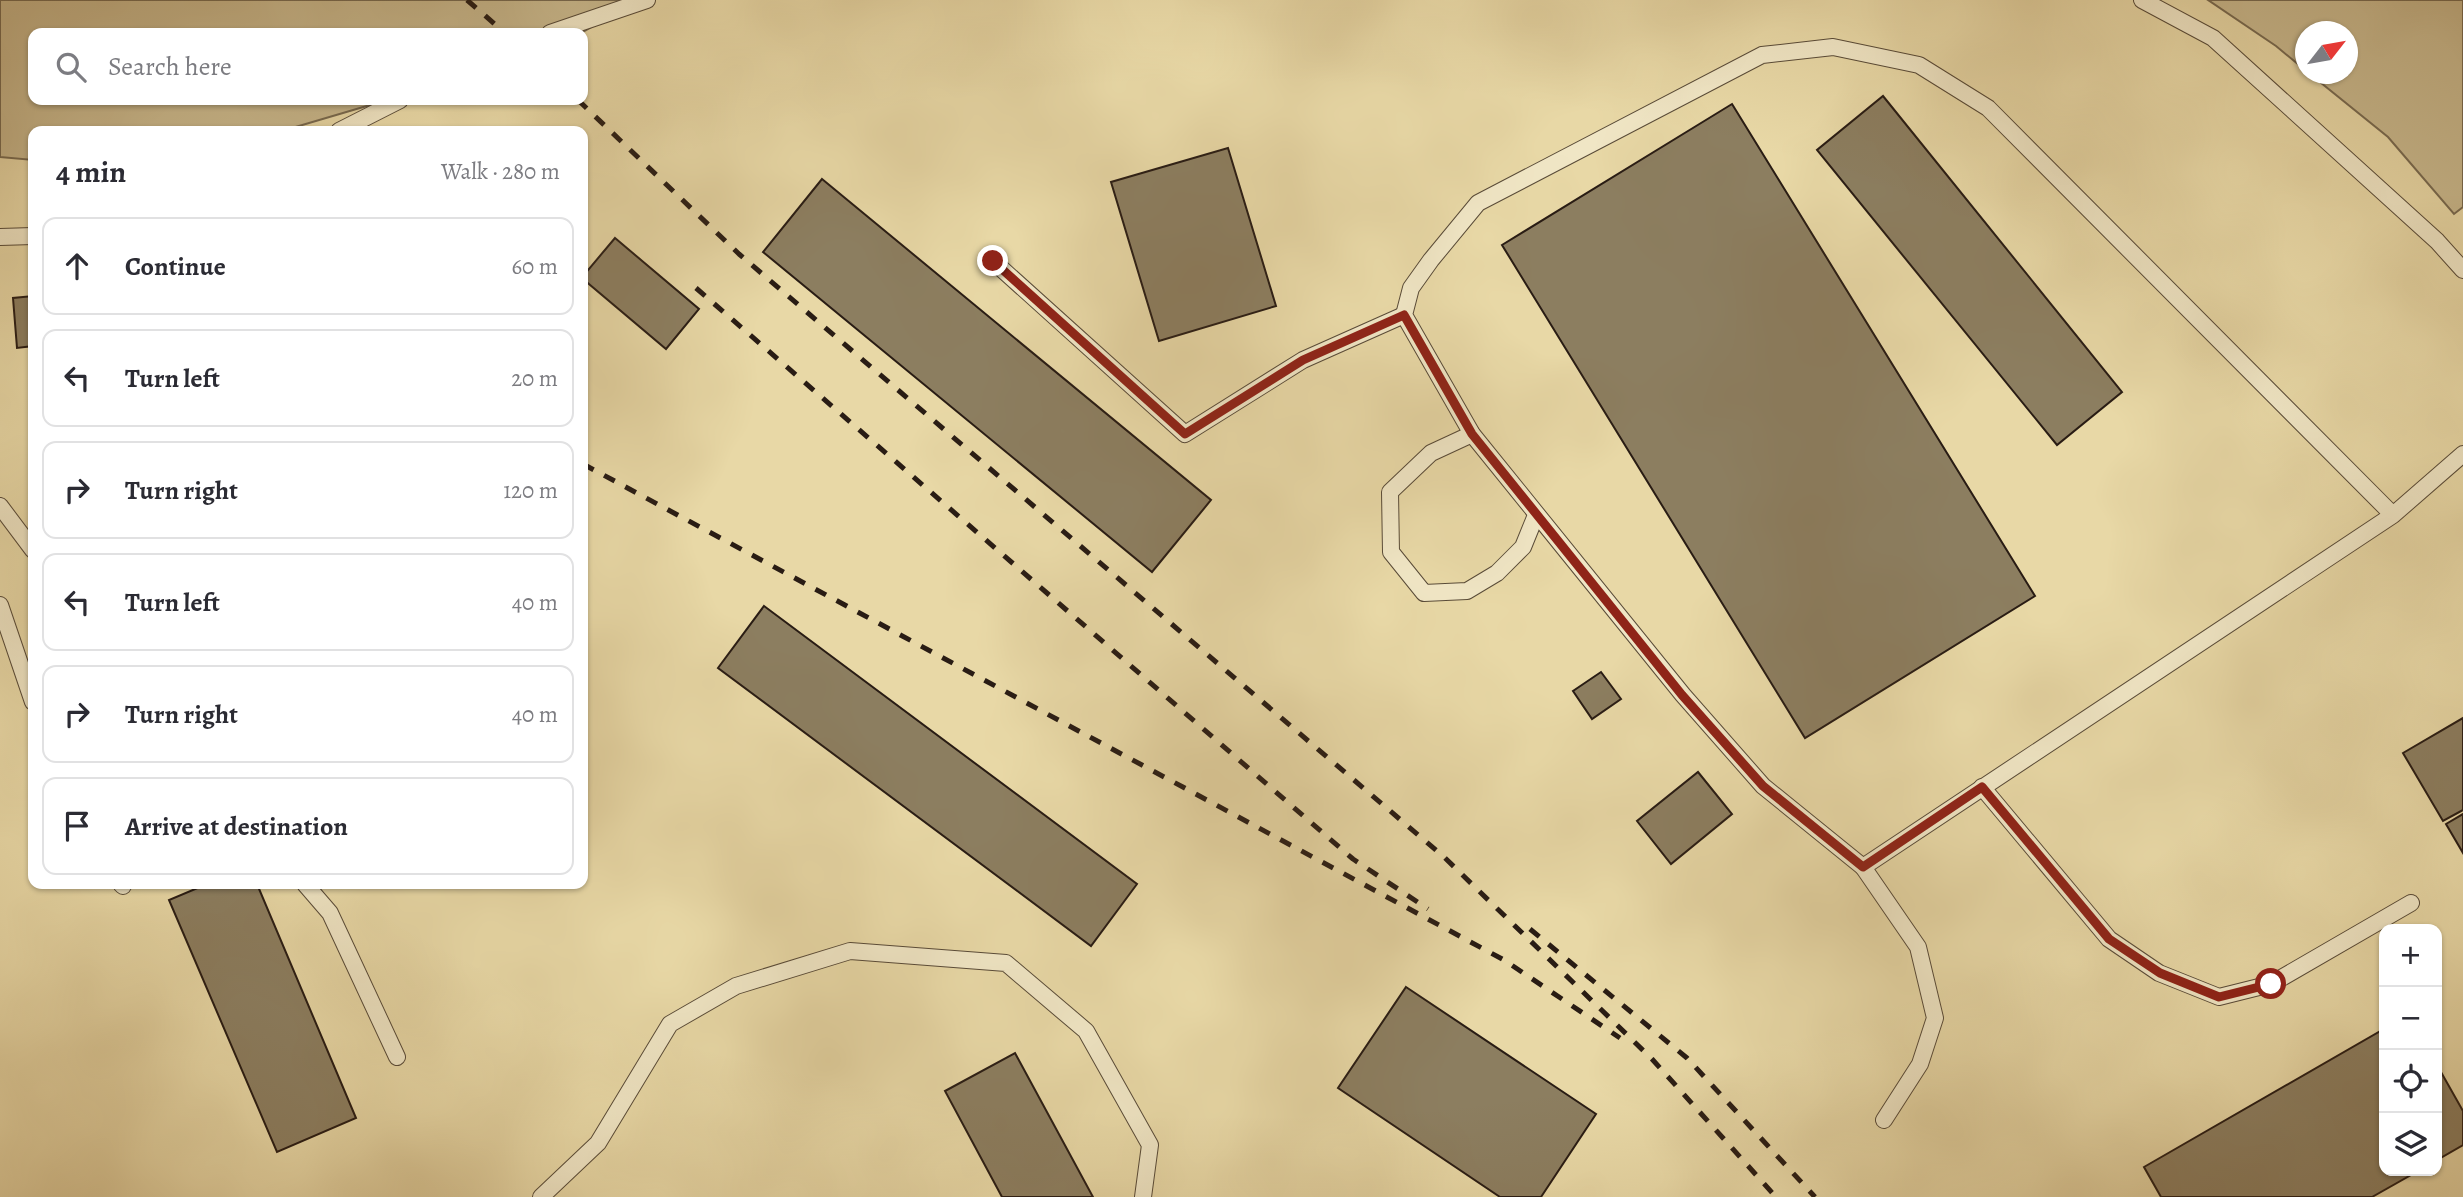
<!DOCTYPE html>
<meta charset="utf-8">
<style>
body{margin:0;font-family:Alegreya,serif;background:#f2f2f3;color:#2b2b33}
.controls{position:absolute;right:21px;bottom:21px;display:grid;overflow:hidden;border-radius:14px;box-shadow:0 2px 5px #0004}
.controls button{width:63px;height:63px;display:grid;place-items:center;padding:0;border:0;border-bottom:2px solid #e1e1e2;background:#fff;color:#2b2b33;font:35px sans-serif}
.compass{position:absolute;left:2295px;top:21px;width:63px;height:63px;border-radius:50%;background:#fff;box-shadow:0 2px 5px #0004;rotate:59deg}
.stop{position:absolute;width:21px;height:21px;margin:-16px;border:5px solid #8f2418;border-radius:50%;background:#fff}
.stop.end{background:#8f2418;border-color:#fff;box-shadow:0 2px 7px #0008}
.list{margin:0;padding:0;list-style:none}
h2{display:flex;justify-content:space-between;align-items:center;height:91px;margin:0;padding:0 28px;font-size:30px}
h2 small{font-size:23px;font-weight:400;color:#7c7c81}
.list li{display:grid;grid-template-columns:46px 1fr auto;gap:21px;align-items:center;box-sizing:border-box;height:98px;margin:0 14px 14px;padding:0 14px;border:2px solid #e1e1e2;border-radius:14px}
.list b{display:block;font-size:26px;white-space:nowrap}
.list em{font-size:23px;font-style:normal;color:#7c7c81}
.icon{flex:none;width:38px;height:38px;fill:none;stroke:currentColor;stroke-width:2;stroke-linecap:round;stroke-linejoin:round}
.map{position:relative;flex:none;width:2463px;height:1197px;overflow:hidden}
.search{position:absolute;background:#fff;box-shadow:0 2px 5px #0004;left:28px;top:28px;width:560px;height:77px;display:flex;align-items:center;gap:18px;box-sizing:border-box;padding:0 24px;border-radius:14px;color:#7c7c81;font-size:26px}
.panel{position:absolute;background:#fff;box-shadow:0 2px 5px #0004;left:28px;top:126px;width:560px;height:763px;border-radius:14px}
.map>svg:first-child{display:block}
.green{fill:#c8b88d;stroke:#786a50;stroke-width:2}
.building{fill:#8c7e60;stroke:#291c14;stroke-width:2}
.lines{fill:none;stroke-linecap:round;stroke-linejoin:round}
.lane-casing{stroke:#594b38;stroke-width:18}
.lane{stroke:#f0e6c5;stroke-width:16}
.rail{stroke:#291c14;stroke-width:5;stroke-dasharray:12 12;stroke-linecap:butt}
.route{stroke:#8f2418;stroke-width:9}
</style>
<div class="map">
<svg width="2463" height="1197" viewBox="0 0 2463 1197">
<rect width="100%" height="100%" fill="#e8d8a6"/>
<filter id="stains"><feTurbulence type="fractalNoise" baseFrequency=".00286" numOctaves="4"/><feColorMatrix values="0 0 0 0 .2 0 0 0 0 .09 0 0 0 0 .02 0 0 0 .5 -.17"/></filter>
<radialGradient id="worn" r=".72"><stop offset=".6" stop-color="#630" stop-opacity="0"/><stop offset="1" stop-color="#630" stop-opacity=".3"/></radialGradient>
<g class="green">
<polygon points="0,0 639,0 581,33 33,33 33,100 387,100 282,131 33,131 33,160 0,157"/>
<polygon points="2208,0 2463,0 2463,207 2454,214 2388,137 2310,74 2348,74 2348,32 2306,32 2305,70 2276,46"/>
</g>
<g class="building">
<polygon points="1883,96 2122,392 2057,445 1817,150"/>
<polygon points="1732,104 2035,596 1805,738 1502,245"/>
<polygon points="1228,148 1276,306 1159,341 1111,182"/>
<polygon points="822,179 1211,500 1152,572 763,252"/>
<polygon points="615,238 699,309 666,349 583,279 583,276"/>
<polygon points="33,296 33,346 17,348 13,298"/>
<polygon points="764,606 1137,884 1091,946 718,668"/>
<polygon points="1601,672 1621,699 1592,719 1573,691"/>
<polygon points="2463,718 2463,810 2443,821 2403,753"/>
<polygon points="1698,772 1732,814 1671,864 1637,821"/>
<polygon points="2463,814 2463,853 2446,824"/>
<polygon points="207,884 257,884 356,1118 277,1152 169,900"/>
<polygon points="1406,987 1596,1114 1541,1197 1500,1197 1338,1088"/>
<polygon points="2384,1029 2384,1171 2418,1171 2372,1197 2161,1197 2144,1167"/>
<polygon points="1015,1053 1093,1197 1002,1197 945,1091"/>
<polygon points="2437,1065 2463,1111 2463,1145 2437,1160"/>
</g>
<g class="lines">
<g class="lane-casing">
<g id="lane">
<polyline points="2142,0 2213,38 2437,241 2463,270"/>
<polyline points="550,33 647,0"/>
<polyline points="339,131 400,100"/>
<polyline points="0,237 33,236"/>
<polyline points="993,261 1185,434 1303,360 1404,315"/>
<polyline points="1472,434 1431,453 1390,492 1391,552 1424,593 1467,591 1497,573 1523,547 1536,515"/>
<polyline points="0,506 33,550"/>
<polyline points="2393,515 1988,108 1919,65 1833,47 1762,55 1478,203 1431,260 1411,288 1404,315 1472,434 1683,695 1763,786 1863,867 2393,515 2463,454"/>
<polyline points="0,605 33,702"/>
<polyline points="1982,787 2109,939 2159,973 2219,997 2271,984 2411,903"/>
<polyline points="1863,867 1918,947 1935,1018 1920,1064 1884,1120"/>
<polyline points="121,884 123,886"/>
<polyline points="305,884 330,913 397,1057"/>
<polyline points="541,1197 598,1143 670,1024 736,986 850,951 1006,963 1086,1031 1150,1145 1143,1197"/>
</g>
</g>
<use href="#lane" class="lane"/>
<g class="rail">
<polyline points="467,0 505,33"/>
<polyline points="578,100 739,254 1444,857 1652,1059 1776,1197"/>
<polyline points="696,288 1353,859 1428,909"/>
<polyline points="583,464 1504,960 1620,1038"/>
<polyline points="1530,929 1687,1058 1815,1197"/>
</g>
</g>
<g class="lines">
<polyline class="route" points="993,261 1185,434 1303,360 1404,315 1472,434 1682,695 1763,786 1863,867 1982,787 2109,939 2160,973 2219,997 2271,984"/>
</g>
<rect width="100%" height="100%" filter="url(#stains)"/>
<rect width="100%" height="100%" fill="url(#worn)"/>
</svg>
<div class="controls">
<button>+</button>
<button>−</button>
<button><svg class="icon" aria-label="locate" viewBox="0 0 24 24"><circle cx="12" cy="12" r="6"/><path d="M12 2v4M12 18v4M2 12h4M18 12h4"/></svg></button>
<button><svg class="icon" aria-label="layers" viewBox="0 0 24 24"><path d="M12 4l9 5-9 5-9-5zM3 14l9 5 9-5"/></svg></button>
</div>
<svg class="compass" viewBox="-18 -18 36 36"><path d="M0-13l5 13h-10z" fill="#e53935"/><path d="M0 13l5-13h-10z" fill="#7c7c81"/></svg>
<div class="stop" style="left:2271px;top:984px"></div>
<div class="stop end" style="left:993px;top:261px"></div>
<div class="search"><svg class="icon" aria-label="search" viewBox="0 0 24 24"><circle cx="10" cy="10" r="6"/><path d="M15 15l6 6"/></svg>Search here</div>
<section class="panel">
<h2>4 min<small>Walk · 280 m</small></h2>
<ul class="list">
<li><svg class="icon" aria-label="ahead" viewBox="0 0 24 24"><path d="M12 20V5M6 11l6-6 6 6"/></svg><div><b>Continue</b></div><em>60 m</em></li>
<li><svg class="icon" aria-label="left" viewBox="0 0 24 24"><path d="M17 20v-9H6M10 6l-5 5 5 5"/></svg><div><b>Turn left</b></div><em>20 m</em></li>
<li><svg class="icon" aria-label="right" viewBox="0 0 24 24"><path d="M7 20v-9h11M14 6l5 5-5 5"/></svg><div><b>Turn right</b></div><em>120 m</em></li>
<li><svg class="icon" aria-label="left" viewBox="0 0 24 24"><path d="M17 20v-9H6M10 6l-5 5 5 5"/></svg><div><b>Turn left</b></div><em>40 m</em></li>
<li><svg class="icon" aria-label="right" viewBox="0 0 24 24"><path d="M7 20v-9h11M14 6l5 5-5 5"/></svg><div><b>Turn right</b></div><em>40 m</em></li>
<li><svg class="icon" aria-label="arrive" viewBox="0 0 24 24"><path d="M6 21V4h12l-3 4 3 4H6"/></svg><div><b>Arrive at destination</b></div></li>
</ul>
</section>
</div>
